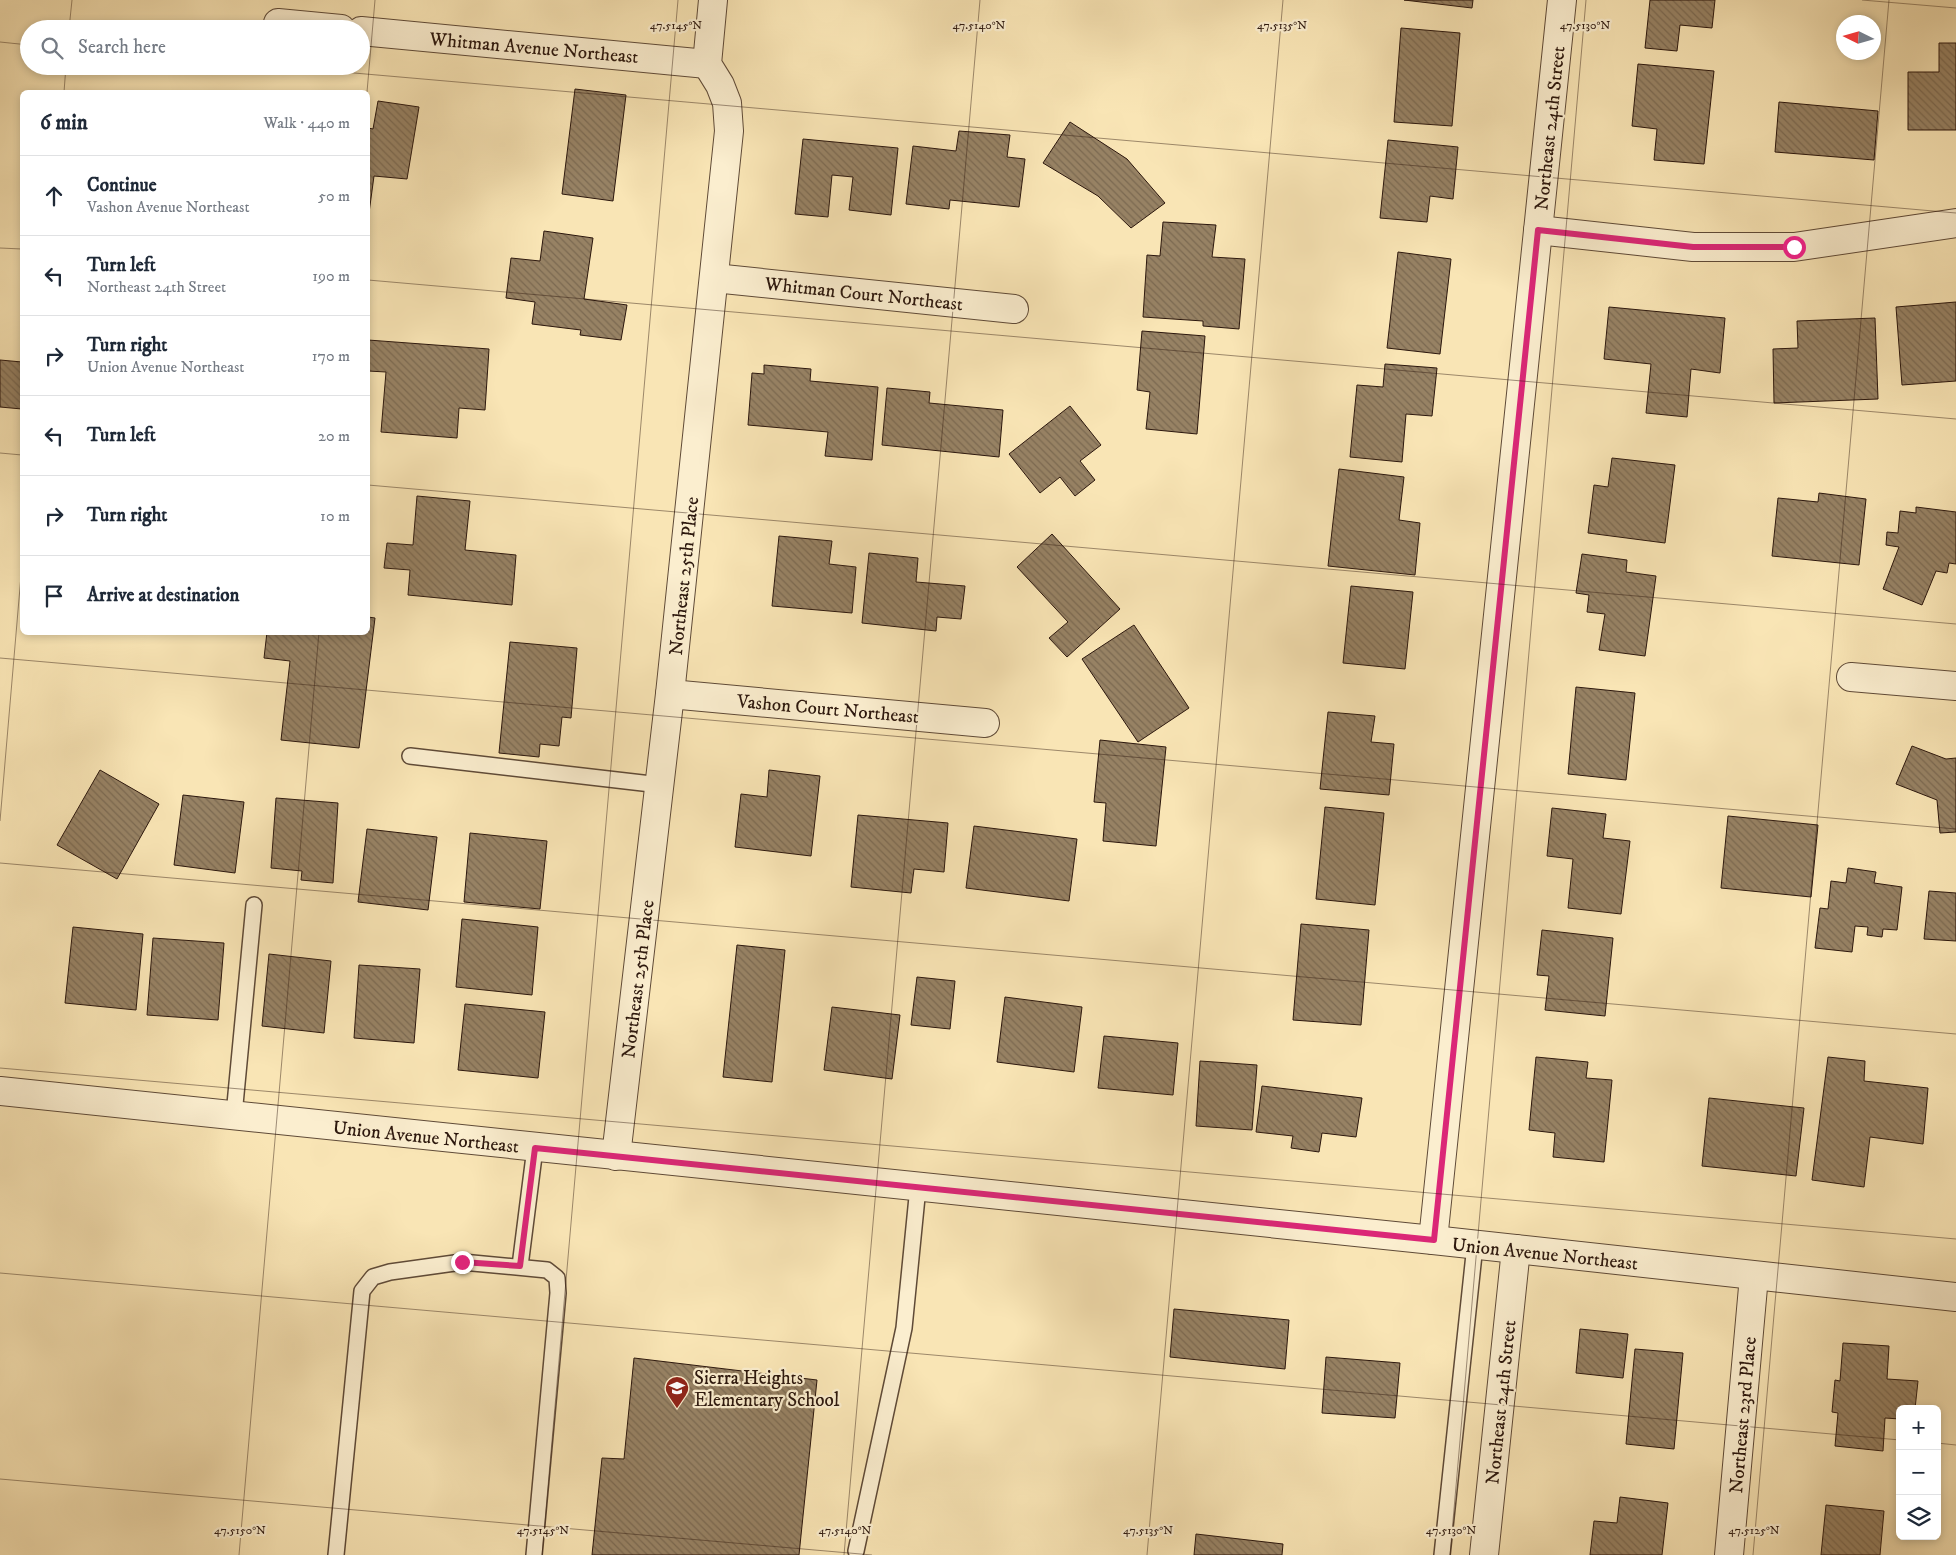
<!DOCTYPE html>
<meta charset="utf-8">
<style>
body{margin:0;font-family:"IM FELL DW Pica",serif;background:#f6f6f7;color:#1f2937}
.controls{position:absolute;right:15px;bottom:15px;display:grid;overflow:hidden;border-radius:8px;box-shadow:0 2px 8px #0003}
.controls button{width:45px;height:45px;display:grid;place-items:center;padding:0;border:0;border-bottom:1px solid #e0e1e3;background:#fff;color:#1f2937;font:25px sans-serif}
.compass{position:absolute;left:1836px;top:15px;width:45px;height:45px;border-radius:50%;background:#fff;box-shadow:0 2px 8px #0003;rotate:275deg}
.stop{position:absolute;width:15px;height:15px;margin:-11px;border:4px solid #db2777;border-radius:50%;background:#fff}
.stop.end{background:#db2777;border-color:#fff;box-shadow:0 1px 5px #0008}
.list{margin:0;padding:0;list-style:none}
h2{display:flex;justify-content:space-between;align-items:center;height:65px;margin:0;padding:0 20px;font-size:21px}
h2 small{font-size:16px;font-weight:400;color:#747a83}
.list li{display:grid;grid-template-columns:32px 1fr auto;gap:15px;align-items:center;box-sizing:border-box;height:80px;padding:0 20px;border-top:1px solid #e0e1e3}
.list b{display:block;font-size:19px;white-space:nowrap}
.list p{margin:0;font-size:16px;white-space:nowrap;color:#747a83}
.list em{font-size:16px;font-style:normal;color:#747a83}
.icon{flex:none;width:28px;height:28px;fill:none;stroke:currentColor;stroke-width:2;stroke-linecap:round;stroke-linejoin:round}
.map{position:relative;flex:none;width:1956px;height:1555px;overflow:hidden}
.search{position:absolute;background:#fff;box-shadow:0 2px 8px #0003;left:20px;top:20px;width:350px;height:55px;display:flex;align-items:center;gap:12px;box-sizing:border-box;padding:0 18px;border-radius:28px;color:#747a83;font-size:19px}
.panel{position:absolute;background:#fff;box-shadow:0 2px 8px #0003;left:20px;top:90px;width:350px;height:545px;border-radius:8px}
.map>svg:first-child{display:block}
.building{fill:url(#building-back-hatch);stroke:#2c170d}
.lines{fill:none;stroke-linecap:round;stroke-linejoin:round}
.service-casing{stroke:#5f4a37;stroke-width:18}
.minor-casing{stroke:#5f4a37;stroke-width:30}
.tertiary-casing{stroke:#5f4a37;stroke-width:30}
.service{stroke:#fbeecf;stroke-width:15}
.minor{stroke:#fbeecf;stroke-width:28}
.tertiary{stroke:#fbeecf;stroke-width:28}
.route{stroke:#db2777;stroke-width:6}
.ticks{fill:none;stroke:#2c170d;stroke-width:1;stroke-opacity:0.45}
.labels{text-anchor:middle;stroke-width:4.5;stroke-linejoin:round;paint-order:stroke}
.street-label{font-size:19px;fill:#2c170d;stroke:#fbeecf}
.poi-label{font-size:19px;fill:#2c170d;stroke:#fbeecf;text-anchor:start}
.ticks-label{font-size:12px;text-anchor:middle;fill:#2c170d;stroke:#fbeecf;stroke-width:4.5;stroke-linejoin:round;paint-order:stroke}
</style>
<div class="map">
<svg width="1956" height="1555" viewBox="0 0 1956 1555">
<defs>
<pattern id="building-back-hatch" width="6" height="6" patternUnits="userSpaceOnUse" patternTransform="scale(1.25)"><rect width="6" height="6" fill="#978264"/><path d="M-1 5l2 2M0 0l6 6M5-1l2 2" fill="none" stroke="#7b6951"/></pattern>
</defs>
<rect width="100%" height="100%" fill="#f9e5b5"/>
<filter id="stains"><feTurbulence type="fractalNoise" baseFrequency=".004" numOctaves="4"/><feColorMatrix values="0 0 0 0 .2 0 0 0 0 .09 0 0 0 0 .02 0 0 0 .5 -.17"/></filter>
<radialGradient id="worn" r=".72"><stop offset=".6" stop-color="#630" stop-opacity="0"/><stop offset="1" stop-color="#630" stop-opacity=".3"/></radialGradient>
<g class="building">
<polygon points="1404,0 1473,0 1472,8"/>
<polygon points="1650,0 1715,0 1712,28 1680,25 1677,51 1645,48"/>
<polygon points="1401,28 1460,33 1452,126 1394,122"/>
<polygon points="1939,43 1956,43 1956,130 1908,130 1908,72 1939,72"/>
<polygon points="1638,64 1714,71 1704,164 1654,160 1657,129 1632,126"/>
<polygon points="575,89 626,95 613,201 562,194"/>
<polygon points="378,101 419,107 407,179 374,176 369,213 368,128 373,129"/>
<polygon points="1779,102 1878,111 1874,160 1775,152"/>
<polygon points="1070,122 1127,159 1165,203 1131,228 1098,196 1043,163"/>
<polygon points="959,131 1010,135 1007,157 1025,159 1019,207 950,200 949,209 906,204 913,146 956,151"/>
<polygon points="803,139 898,148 891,215 849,210 853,177 832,175 828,217 795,214"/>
<polygon points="1388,140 1458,147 1453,199 1430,196 1427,222 1380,218"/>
<polygon points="1163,222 1216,225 1212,257 1245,259 1239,329 1203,326 1203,321 1143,317 1147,255 1160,256"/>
<polygon points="544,231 593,238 584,299 627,305 621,340 580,335 581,330 532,324 535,302 506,298 511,258 540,261"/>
<polygon points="1398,252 1451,259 1440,354 1387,348"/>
<polygon points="1956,302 1956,381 1902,385 1896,307"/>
<polygon points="1609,307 1725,318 1720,373 1691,369 1687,417 1646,413 1651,364 1604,359"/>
<polygon points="1875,318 1878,399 1774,403 1773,349 1798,348 1797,321"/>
<polygon points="1142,331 1205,336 1197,434 1146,429 1150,392 1137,390"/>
<polygon points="368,340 489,349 485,410 459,408 457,438 381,432 386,372 368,371"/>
<polygon points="0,360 22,362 22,409 0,407"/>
<polygon points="1385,364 1437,368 1432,416 1406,414 1402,462 1350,457 1357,385 1383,387"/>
<polygon points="764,365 811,369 810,381 878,387 872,460 825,456 828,432 748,425 752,373 764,374"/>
<polygon points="887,388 930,392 929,403 1003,410 999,457 882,445"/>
<polygon points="1070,406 1101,445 1080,461 1095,480 1075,496 1060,477 1040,493 1009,454"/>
<polygon points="1612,458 1675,465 1665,543 1588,533 1594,485 1608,487"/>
<polygon points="1339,469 1404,477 1399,520 1420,523 1415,575 1328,566"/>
<polygon points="1819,493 1866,499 1859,565 1772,556 1778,498 1818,502"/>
<polygon points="417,496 470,501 465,550 516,555 512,605 408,595 410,570 384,568 387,543 413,545"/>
<polygon points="1916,507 1956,512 1956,564 1949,563 1947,573 1936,571 1922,605 1883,589 1899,547 1886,545 1887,532 1898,533 1900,511 1916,513"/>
<polygon points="1052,534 1120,609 1067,657 1049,638 1068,622 1017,567"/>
<polygon points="779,536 832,541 829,564 856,567 852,613 772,606"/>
<polygon points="869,553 918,558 916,582 965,586 961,619 937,617 936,631 862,623"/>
<polygon points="1582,554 1627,560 1626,572 1656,576 1645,656 1599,650 1605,614 1587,612 1589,595 1576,593"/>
<polygon points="1351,586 1413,592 1405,669 1343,663"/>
<polygon points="368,617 375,618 359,748 281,740 290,661 264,658 267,632 368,632"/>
<polygon points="1134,625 1189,708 1138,742 1082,659"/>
<polygon points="510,642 577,648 571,718 562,717 559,746 540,744 539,757 499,753"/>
<polygon points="1576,687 1635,693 1626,780 1568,774"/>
<polygon points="1328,712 1375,716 1371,742 1394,744 1389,795 1320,789"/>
<polygon points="1100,740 1166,747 1156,846 1103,841 1106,803 1094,802"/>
<polygon points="1912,746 1946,759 1956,758 1956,832 1940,833 1937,800 1896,784"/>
<polygon points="100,770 159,804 117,879 57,845"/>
<polygon points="769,770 820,776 811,856 735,847 741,794 767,797"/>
<polygon points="183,795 244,802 235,873 174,865"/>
<polygon points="276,798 338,803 333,883 301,880 302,871 271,868"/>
<polygon points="1325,807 1384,813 1375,905 1316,899"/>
<polygon points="1552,808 1606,814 1603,838 1630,841 1621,914 1568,908 1573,859 1547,856"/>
<polygon points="858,815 948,823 944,872 914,869 911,893 851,887"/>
<polygon points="1728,816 1818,825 1811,897 1721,888"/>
<polygon points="974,826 1077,839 1069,901 966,888"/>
<polygon points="367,829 437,837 428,910 358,902"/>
<polygon points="470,833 547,841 540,909 464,902"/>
<polygon points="1848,868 1876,872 1874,883 1902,887 1897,930 1883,929 1882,937 1867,935 1868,927 1855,926 1852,952 1815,948 1820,908 1828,909 1831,881 1846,883"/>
<polygon points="1929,891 1956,893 1956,941 1924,939"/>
<polygon points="462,919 538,927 532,995 456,987"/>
<polygon points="1301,924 1369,930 1361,1025 1293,1020"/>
<polygon points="73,927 143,934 136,1010 65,1003"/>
<polygon points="1542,930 1613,938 1605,1016 1545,1010 1549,976 1537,975"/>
<polygon points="153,938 224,943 218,1020 147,1015"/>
<polygon points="737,945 785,950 772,1082 723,1077"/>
<polygon points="269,954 331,961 324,1033 262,1026"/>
<polygon points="359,965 420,969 414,1043 354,1038"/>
<polygon points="917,977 955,981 950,1029 911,1025"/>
<polygon points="1005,997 1082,1007 1074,1072 997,1062"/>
<polygon points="465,1004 545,1012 538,1078 458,1070"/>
<polygon points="832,1007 900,1015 892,1079 824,1070"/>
<polygon points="1104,1036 1178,1043 1173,1095 1098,1088"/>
<polygon points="1536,1057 1588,1062 1586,1078 1612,1080 1604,1162 1553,1157 1555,1133 1529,1130"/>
<polygon points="1828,1057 1865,1061 1864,1081 1928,1088 1923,1144 1870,1137 1864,1187 1812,1180"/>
<polygon points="1200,1061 1257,1065 1252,1130 1196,1126"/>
<polygon points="1262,1086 1362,1098 1356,1137 1322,1133 1319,1152 1291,1148 1293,1136 1256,1132"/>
<polygon points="1709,1098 1804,1108 1796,1176 1702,1166"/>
<polygon points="1174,1309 1289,1320 1285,1369 1170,1357"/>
<polygon points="1580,1329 1628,1334 1623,1378 1576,1373"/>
<polygon points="1843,1343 1889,1346 1887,1379 1918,1381 1915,1409 1900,1409 1900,1419 1885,1418 1883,1451 1835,1446 1838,1413 1832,1412 1835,1380 1840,1381"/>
<polygon points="1635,1349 1683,1353 1674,1449 1626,1444"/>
<polygon points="1326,1357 1400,1363 1395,1418 1322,1413"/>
<polygon points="634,1358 817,1380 799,1555 592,1555 602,1458 624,1459"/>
<polygon points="1620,1497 1668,1503 1662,1555 1590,1555 1594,1521 1617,1523"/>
<polygon points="1826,1505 1884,1511 1880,1555 1821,1555"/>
<polygon points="1196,1534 1283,1544 1282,1555 1194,1555"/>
</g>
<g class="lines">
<g class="service-casing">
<g id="service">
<polyline points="410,756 660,785"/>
<polyline points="234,1115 254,905"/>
<polyline points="520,1266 535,1148"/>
<polyline points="856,1551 904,1328 918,1187"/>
<polyline points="336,1555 362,1291 373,1277 390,1272 462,1262 547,1270 557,1278 558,1293 534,1555"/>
<polyline points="1442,1555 1475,1245"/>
</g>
</g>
<g class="minor-casing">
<g id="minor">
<polyline points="278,23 341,29"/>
<polyline points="361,31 707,64"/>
<polyline points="1538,230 1693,247 1794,247 1956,223"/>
<polyline points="714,278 1014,309"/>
<polyline points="1851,677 1956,686"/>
<polyline points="670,694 985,723"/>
<polyline points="616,1156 670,694 729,131 727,103 720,85 707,64 713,0"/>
<polyline points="1433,1240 1562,0"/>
<polyline points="1484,1555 1516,1249"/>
<polyline points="1729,1555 1754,1276"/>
</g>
</g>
<g class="tertiary-casing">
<polyline id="tertiary" points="0,1091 1433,1240 1956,1297"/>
</g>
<use href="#service" class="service"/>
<use href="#minor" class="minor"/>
<use href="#tertiary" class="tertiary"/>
</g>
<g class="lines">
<polyline class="route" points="462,1262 520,1266 535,1148 1434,1240 1538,230 1693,247 1794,247"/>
</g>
<path class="ticks" d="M 1862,0 L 1956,8M 69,29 L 72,0M 0,42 L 29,45M 274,66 L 1956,213M 64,92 L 66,66M 367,92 L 375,0M 0,248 L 22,249M 368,280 L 1956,419M 0,453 L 22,455M 368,485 L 1956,624M 0,658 L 1956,829M 0,821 L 22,564M 0,863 L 1956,1034M 0,1068 L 1956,1239M 0,1273 L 1900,1440M 1937,1443 L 1956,1445M 0,1479 L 872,1555M 239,1555 L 319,632M 542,1555 L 678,0M 844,1555 L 980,0M 1147,1555 L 1283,0M 1450,1555 L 1586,0M 1753,1555 L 1889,0"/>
<defs>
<g id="school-pin" transform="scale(1.25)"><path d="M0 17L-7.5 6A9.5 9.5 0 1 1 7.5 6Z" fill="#8f2418" stroke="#fbeecf"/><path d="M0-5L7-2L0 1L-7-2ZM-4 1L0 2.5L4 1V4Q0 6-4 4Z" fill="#fff"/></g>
</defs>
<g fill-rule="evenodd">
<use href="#school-pin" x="677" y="1388"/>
</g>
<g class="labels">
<g class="street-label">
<text transform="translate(534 47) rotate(5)" y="7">Whitman Avenue Northeast</text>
<text transform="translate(1549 128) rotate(-84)" y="7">Northeast 24th Street</text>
<text transform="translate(864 293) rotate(6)" y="7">Whitman Court Northeast</text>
<text transform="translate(683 576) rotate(-84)" y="7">Northeast 25th Place</text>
<text transform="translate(828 708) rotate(5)" y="7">Vashon Court Northeast</text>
<text transform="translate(637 979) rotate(-83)" y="7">Northeast 25th Place</text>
<text transform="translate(426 1136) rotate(6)" y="7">Union Avenue Northeast</text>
<text transform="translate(1545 1253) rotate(6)" y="7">Union Avenue Northeast</text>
<text transform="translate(1500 1402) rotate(-84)" y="7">Northeast 24th Street</text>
<text transform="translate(1742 1415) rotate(-85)" y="7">Northeast 23rd Place</text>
</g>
<g class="poi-label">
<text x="694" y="1384">Sierra Heights<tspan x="694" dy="22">Elementary School</tspan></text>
</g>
</g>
<g class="ticks-label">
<text x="676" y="29">47.5145°N</text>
<text x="979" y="29">47.5140°N</text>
<text x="1282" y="29">47.5135°N</text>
<text x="1585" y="29">47.5130°N</text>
<text x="240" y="1534">47.5150°N</text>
<text x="543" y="1534">47.5145°N</text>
<text x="845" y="1534">47.5140°N</text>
<text x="1148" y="1534">47.5135°N</text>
<text x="1451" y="1534">47.5130°N</text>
<text x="1754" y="1534">47.5125°N</text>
</g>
<rect width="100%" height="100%" filter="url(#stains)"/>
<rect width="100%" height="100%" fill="url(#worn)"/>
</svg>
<div class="controls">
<button>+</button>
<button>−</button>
<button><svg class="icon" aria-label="layers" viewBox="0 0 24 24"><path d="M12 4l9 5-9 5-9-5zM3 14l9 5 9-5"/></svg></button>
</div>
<svg class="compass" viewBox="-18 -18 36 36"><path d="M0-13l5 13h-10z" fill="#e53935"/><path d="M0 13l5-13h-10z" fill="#747a83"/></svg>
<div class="stop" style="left:1794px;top:247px"></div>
<div class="stop end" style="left:462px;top:1262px"></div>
<div class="search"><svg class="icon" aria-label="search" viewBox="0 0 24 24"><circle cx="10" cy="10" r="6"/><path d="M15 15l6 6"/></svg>Search here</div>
<section class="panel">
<h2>6 min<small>Walk · 440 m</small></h2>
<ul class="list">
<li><svg class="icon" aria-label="ahead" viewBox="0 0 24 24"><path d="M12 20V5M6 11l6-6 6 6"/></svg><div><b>Continue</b><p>Vashon Avenue Northeast</p></div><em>50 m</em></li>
<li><svg class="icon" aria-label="left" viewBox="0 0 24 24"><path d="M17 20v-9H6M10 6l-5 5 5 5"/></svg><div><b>Turn left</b><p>Northeast 24th Street</p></div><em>190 m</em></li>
<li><svg class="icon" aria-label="right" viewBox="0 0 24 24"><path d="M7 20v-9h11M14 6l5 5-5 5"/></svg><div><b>Turn right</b><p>Union Avenue Northeast</p></div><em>170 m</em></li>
<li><svg class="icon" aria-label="left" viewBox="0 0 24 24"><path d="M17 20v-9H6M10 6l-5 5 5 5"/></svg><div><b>Turn left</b></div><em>20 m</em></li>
<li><svg class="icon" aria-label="right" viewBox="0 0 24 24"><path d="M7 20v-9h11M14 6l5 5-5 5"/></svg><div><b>Turn right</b></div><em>10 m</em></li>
<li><svg class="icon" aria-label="arrive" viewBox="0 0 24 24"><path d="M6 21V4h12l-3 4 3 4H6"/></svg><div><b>Arrive at destination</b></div></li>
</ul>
</section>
</div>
